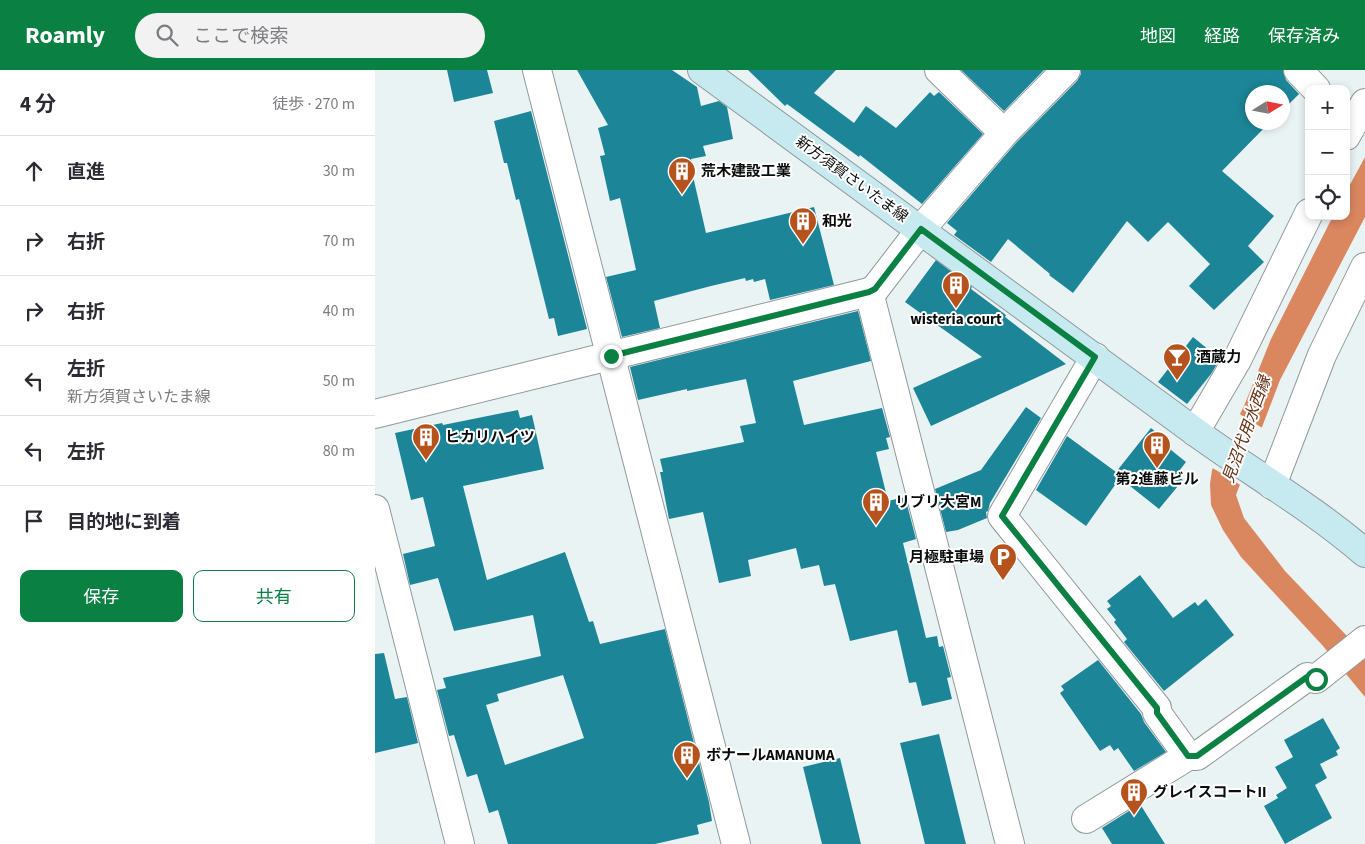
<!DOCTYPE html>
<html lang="ja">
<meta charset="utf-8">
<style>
body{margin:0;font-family:"Source Sans 3","Noto Sans JP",sans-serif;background:#f2f2f3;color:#2b2b33}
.controls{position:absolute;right:15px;top:15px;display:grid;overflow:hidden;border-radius:10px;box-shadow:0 2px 8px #0003}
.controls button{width:45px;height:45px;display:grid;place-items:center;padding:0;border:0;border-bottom:1px solid #e1e1e2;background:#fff;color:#2b2b33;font:25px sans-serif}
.compass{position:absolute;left:870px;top:15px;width:45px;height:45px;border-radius:50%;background:#fff;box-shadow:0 2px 8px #0003;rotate:79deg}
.stop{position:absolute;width:15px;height:15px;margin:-11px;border:4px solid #0b8043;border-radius:50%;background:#fff}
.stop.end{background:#0b8043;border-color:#fff;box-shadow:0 1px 5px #0008}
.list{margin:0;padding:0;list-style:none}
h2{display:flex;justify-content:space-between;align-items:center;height:65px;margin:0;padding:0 20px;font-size:21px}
h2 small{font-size:16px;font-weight:400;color:#7c7c81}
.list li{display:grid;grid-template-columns:32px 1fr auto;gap:15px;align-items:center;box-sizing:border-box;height:70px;padding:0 20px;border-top:1px solid #e1e1e2}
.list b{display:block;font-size:19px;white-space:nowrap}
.list p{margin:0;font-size:16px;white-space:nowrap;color:#7c7c81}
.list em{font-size:16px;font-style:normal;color:#7c7c81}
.actions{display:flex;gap:10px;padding:15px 20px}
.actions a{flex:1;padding:11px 0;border:1px solid #0b8043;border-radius:10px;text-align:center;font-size:18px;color:#0b8043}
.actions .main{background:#0b8043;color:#fff}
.icon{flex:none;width:28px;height:28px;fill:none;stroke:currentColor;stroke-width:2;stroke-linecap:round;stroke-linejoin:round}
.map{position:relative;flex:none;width:990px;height:774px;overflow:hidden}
header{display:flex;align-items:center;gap:30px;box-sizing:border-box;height:70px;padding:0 25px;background:#0b8043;color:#fff}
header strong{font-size:24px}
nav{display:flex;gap:28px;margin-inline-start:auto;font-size:18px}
.search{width:350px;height:45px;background:#f2f2f3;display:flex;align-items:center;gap:12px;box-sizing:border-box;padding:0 18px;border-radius:28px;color:#7c7c81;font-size:19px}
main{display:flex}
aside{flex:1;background:#fff}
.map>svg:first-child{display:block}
.water{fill:#da865f}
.pier{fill:#eaf3f4}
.building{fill:#1c8698;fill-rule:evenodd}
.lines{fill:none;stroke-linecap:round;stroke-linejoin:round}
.minor-casing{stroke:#91999b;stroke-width:30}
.secondary-casing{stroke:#91999b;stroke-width:30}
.minor{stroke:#fff;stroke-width:28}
.secondary{stroke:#c7eaf1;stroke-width:28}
.route{stroke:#0b8043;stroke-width:6}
.labels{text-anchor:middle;stroke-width:4;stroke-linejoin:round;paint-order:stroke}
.poi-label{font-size:15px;font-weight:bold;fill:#0a0d0d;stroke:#fff;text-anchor:start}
.street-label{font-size:15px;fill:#0a0d0d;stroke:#fff}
.water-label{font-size:16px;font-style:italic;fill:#673116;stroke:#fff}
</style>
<header>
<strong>Roamly</strong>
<div class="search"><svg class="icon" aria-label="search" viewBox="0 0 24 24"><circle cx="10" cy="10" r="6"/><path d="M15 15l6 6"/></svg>ここで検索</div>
<nav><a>地図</a><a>経路</a><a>保存済み</a></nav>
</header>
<main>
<aside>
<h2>4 分<small>徒歩 · 270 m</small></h2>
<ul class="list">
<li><svg class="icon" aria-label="ahead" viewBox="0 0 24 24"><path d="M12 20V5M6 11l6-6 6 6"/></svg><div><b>直進</b></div><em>30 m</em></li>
<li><svg class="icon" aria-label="right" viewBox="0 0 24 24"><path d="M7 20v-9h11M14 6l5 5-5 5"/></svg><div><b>右折</b></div><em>70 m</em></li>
<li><svg class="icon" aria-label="right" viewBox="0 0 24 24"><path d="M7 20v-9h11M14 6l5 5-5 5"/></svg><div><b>右折</b></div><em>40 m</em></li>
<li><svg class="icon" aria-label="left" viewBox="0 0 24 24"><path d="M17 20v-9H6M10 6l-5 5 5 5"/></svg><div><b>左折</b><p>新方須賀さいたま線</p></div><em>50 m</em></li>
<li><svg class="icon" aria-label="left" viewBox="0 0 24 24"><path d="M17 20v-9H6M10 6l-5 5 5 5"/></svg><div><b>左折</b></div><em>80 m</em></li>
<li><svg class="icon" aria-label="arrive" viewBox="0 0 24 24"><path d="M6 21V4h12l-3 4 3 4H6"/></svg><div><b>目的地に到着</b></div></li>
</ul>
<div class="actions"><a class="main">保存</a><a>共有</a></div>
</aside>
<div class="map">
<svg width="990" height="774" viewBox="0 0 990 774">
<rect width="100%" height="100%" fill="#eaf3f4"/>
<polygon class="water" points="990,87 990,147 905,310 861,425 869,448 910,501 972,566 990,590 990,627 948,576 866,487 848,460 836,435 835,414 837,400 869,336 896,269 958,146 971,146 971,122"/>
<polygon class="pier" points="863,343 889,359 867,416 836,397"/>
<g class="building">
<polygon points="72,0 112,0 118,23 79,32"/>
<polygon points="202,0 297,0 322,17 326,36 344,31 352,37 358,69 328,76 331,86 316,89 317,93 315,93 331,163 439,137 459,215 395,230 390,209 379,212 378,209 371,211 370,208 336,216 279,231 285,258 247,267 231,207 261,200 245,128 235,131 225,86 230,85 223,58 233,55"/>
<polygon points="373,0 461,0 439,23 479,53 491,36 521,58 555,22 559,26 564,22 608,64 547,134 485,85 484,87 412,34 410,36"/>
<polygon points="586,0 669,0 629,41"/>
<polygon points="706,0 908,0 911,10 924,24 908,40 908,22 878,22 878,52 895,52 847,101 899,146 873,176 889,192 839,240 814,216 835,194 793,152 773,172 752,151 698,223 674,205 675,204 633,169 616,192 579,165 582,161 572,153 640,74 702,11 706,4"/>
<polygon points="156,41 212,259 183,266 179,248 174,249 144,129 141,130 132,93 129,93 119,51"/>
<polygon points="561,190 597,217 596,219 631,245 630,247 691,294 556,356 538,318 607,287 530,232"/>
<polygon points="483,241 496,291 418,311 429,355 507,338 515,367 511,368 514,379 501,382 513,431 530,427 541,469 528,473 551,568 562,566 564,577 568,576 576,607 572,608 577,629 547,636 541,612 534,613 522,560 475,571 460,514 449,516 444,495 426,499 421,478 373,490 376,506 344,513 328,442 294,449 285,402 288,402 285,389 369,372 365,356 381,353 371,309 312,321 312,319 263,330 255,297"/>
<polygon points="818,267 845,289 836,304 812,334 783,312"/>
<polygon points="651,337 666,348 615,433 613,441 611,442 612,448 583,460 571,462 560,419 606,400"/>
<path d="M 143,340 L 145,348 L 157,345 L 169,399 L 88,416 L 112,510 L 190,482 L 214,552 L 218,551 L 225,574 L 290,559 L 334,732 L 337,751 L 322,755 L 324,764 L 280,774 L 133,774 L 123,740 L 114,743 L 102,704 L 92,707 L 79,665 L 74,666 L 62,620 L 71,618 L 68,608 L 166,586 L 158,545 L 79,561 L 63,508 L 35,515 L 28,484 L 60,476 L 48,427 L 36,430 L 20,363 L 67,353 L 68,355 ZM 188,605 L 209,668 L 130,695 L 111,635 L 124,631 L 122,624 Z"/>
<polygon points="776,358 794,373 791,376 811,392 801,405 808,410 784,439 745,408 711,456 661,420 692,366 741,402"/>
<polygon points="765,505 798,548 820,532 823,536 831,529 859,565 789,621 749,572 752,569 739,552 741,550 732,539 736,536 732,531"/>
<polygon points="9,583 20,629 32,627 43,673 0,683 0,584"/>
<polygon points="723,590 766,644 769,652 791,682 759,701 743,678 739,681 735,675 725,681 685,623 689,620 686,616"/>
<polygon points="948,648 965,678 961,681 963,685 945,694 952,708 940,715 957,748 910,774 889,736 903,728 901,725 912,718 900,697 918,687 909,670"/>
<polygon points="564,664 591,774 550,774 525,673"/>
<polygon points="465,688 486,774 447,774 428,697"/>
<polygon points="765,734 790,774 737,774 727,758"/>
</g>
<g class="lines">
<g class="minor-casing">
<g id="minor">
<polyline points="162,0 361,774"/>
<polyline points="564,0 629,63"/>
<polyline points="923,0 941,19"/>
<polyline points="971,66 990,33"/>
<polyline points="494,222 635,774"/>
<polyline points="720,287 627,446 782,638 782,643 813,686 822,686 932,607 941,609 990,570"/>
<polyline points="0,344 494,222 500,219 546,159 629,63 691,0"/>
<polyline points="820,362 862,290 934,143"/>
<polyline points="897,415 947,285 990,197"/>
<polyline points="0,439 85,774"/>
<polyline points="711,749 813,686"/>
</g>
</g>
<g class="secondary-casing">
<path id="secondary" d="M 327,0 C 491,119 655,240 819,361 C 875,402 937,437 990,483"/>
</g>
<use href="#minor" class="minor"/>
<use href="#secondary" class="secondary"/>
</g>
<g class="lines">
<polyline class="route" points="236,286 494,222 500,219 546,159 720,287 627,446 782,638 782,643 813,686 822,686 932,607 941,609"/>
</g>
<defs>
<g id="building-pin" transform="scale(1.4375)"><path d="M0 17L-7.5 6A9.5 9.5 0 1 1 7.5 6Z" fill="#b6531d" stroke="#fff"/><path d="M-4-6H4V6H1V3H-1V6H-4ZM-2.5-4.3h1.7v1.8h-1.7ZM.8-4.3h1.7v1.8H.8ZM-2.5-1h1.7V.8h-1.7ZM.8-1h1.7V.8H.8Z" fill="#fff"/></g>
<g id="bar-pin" transform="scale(1.4375)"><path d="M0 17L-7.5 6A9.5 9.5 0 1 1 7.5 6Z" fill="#b6531d" stroke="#fff"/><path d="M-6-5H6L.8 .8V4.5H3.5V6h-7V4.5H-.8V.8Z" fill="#fff"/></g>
<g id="parking-pin" transform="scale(1.4375)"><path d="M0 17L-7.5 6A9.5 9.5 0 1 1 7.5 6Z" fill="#b6531d" stroke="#fff"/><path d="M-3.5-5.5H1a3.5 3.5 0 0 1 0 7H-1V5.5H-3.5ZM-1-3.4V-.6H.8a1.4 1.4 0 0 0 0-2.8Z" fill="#fff"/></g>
</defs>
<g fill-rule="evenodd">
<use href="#building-pin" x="307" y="101"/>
<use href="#building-pin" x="428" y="151"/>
<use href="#building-pin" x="581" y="215"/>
<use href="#bar-pin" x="802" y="287"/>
<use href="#building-pin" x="51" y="367"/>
<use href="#building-pin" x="782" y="375"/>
<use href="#building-pin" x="501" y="432"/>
<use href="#parking-pin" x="628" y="487"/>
<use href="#building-pin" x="312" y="685"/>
<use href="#building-pin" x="759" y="722"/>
</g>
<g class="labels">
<g class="poi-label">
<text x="326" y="106">荒木建設工業</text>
<text x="447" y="156">和光</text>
<text x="581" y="254" text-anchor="middle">wisteria court</text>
<text x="821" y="292">酒蔵力</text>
<text x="70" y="372">ヒカリハイツ</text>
<text x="782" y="414" text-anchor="middle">第2進藤ビル</text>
<text x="520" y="437">リブリ大宮M</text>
<text x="609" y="492" text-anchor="end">月極駐車場</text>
<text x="331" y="690">ボナールAMANUMA</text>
<text x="778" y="727">グレイスコートII</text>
</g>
<g class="street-label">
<text transform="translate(477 109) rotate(36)" y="5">新方須賀さいたま線</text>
</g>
<g class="water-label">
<text transform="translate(871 359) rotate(-70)" y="6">見沼代用水西縁</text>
</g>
</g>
</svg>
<div class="controls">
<button>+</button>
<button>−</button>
<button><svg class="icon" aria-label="locate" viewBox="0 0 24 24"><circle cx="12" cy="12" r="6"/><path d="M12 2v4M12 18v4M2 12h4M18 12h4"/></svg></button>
</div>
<svg class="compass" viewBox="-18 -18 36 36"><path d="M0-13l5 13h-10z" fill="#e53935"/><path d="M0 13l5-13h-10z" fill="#7c7c81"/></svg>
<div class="stop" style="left:941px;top:609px"></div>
<div class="stop end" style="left:236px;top:286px"></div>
</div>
</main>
